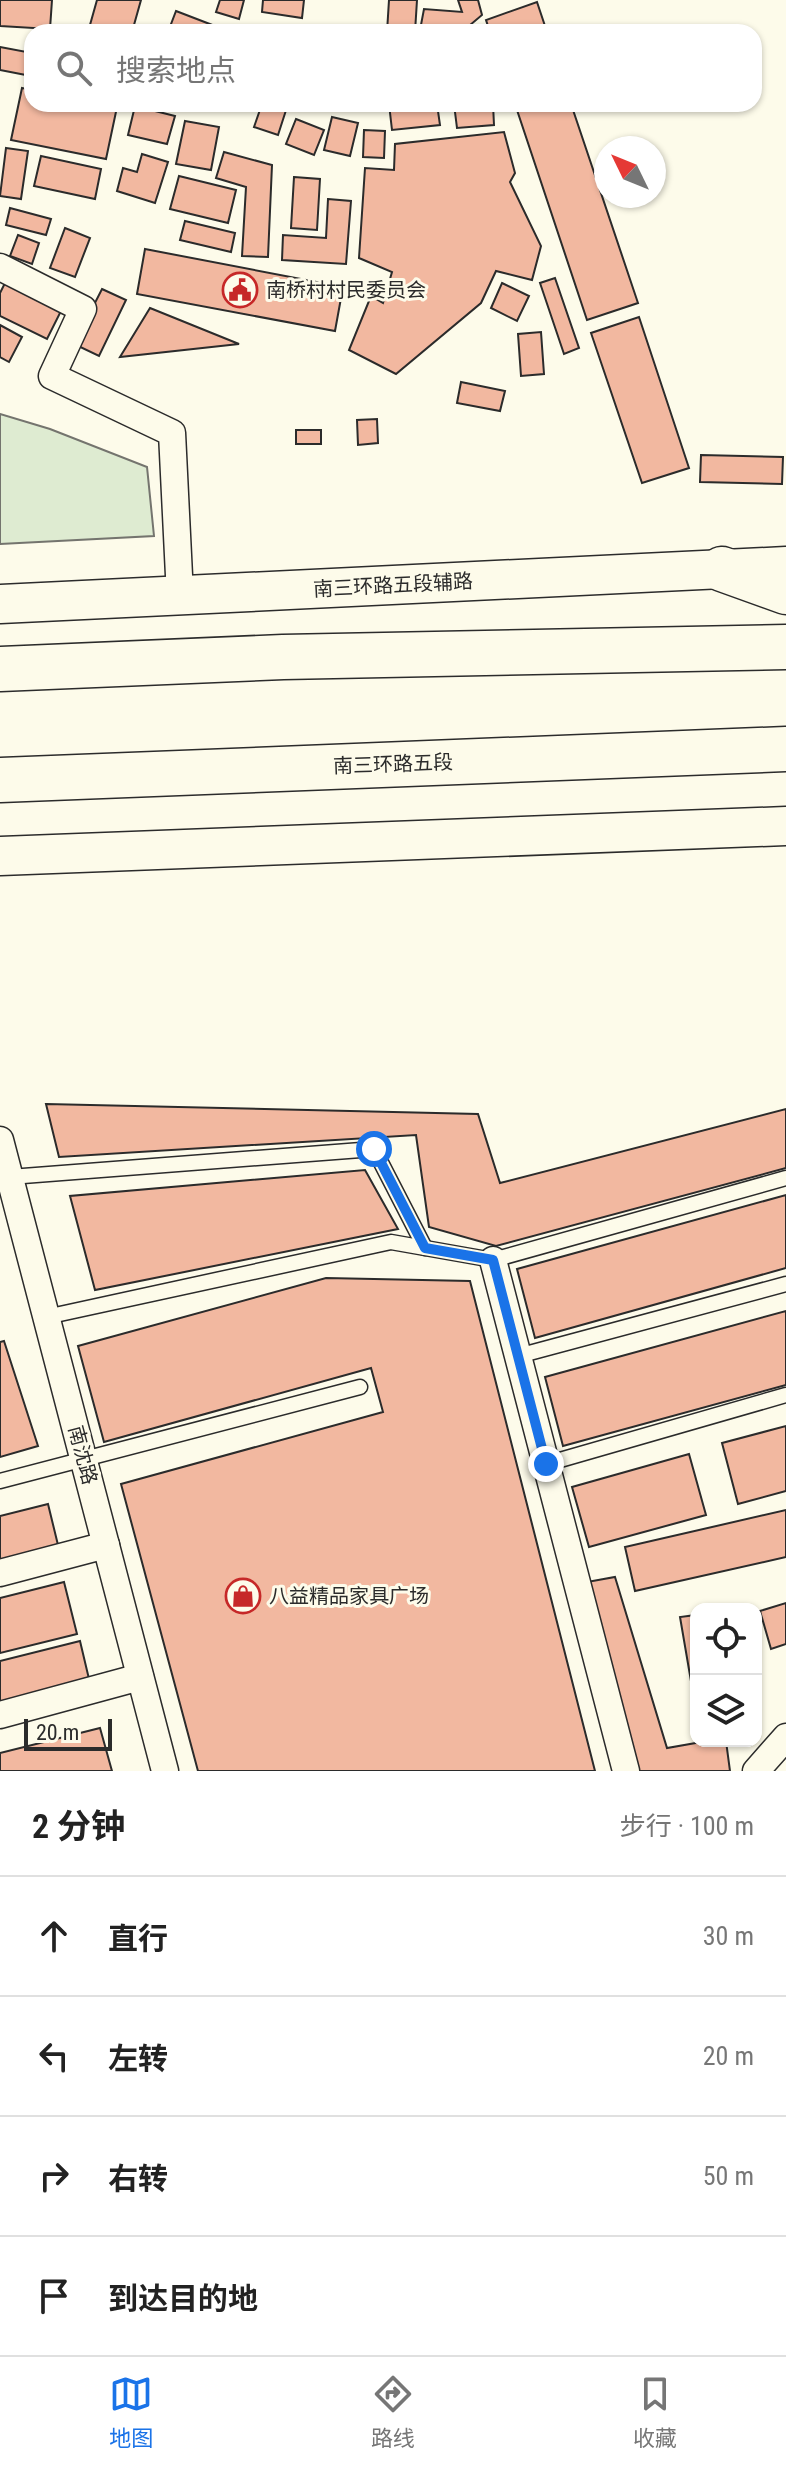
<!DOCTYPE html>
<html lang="zh">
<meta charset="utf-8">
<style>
body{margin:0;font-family:"Roboto Condensed","Noto Sans SC",sans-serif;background:#f2f2f2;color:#222}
.controls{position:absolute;right:24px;bottom:24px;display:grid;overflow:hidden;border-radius:16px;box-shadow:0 2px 6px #0004}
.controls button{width:72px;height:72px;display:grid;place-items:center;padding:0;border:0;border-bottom:2px solid #e0e0e0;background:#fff;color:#222;font:40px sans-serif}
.compass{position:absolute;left:594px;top:136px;width:72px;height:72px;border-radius:50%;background:#fff;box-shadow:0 2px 6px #0004;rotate:313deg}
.scale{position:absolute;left:24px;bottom:20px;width:88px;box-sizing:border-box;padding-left:8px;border:4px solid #2b2b2b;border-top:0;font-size:22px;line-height:28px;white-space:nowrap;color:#2b2b2b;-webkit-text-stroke:6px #fdfbea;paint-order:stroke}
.stop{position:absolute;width:24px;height:24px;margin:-18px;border:6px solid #1a73e8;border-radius:50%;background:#fff}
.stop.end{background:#1a73e8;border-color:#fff;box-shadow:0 2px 8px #0008}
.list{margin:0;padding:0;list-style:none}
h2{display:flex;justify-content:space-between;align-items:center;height:104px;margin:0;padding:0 32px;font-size:34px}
h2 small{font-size:26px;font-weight:400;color:#767676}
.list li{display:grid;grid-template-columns:52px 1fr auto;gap:24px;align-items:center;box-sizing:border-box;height:120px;padding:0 32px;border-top:2px solid #e0e0e0}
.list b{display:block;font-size:30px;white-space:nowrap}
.list em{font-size:26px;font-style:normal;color:#767676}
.icon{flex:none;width:44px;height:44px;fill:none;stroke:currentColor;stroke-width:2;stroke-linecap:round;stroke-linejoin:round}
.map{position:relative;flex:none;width:786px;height:1771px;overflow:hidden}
.search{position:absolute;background:#fff;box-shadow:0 2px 6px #0004;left:24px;right:24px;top:24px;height:88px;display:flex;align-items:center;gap:20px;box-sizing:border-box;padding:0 28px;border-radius:24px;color:#767676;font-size:30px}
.sheet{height:584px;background:#fff}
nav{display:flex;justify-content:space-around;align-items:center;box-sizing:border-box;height:112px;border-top:2px solid #e0e0e0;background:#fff;font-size:22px;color:#767676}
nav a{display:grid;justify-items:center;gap:4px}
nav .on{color:#1a73e8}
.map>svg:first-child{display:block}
.green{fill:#deebd1;stroke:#74746e;stroke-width:2}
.building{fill:#f2b8a0;stroke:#2b2b2b;stroke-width:2}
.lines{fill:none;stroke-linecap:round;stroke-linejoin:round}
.lane-casing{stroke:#2b2b2b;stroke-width:17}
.street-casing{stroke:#2b2b2b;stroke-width:29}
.secondary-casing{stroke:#2b2b2b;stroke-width:41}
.highway-casing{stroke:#2b2b2b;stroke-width:47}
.lane{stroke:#fdfbea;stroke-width:14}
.street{stroke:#fdfbea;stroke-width:26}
.secondary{stroke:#fdfbea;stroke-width:38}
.highway{stroke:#fdfbea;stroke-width:44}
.route{stroke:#1a73e8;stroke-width:10}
.labels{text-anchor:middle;stroke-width:6;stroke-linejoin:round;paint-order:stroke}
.poi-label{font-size:20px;fill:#2b2b2b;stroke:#fdfbea;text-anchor:start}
.street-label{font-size:20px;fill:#2b2b2b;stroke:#fdfbea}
</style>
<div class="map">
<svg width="786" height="1771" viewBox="0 0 786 1771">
<rect width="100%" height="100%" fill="#fdfbea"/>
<polygon class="green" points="0,414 50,429 147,467 154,536 0,544"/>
<g class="building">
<polygon points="0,0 52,0 50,29 0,26"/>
<polygon points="97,0 141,0 132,32 88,32"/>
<polygon points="220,0 244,0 239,19 216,12"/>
<polygon points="263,0 304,0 302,18 262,12"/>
<polygon points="389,0 417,0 415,32 387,32"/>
<polygon points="458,0 478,0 482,15 463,31 420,30 424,9 462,12"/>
<polygon points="537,2 547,32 490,32 486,20"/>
<polygon points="176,11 228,31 228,32 168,32"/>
<polygon points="0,47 32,53 31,76 0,70"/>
<polygon points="22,88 32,90 32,104 100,104 117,107 106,159 11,140"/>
<polygon points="262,104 288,104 278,135 254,127"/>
<polygon points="389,104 437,104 440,125 392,130"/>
<polygon points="454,104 493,104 494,125 457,128"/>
<polygon points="515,104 571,104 638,303 587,320"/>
<polygon points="135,106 175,116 167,144 128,135"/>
<polygon points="332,117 358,123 350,156 324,150"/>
<polygon points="296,119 324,130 314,155 286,144"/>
<polygon points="185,121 219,127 211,170 176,164"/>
<polygon points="364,130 385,131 384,158 363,157"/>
<polygon points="504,132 515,173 510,182 541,246 532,280 496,271 481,303 396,374 349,350 371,296 383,303 392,272 359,258 365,168 394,170 395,144"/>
<polygon points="6,148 28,151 21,199 0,196"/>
<polygon points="224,152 272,165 268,257 242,256 246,187 216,178"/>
<polygon points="142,154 168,162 155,203 117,191 123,168 137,172"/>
<polygon points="41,156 101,169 95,199 34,186"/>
<polygon points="179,176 236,190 228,223 170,209"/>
<polygon points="294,177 320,179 317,230 291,228"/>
<polygon points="328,199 351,201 346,264 282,260 283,235 326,238"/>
<polygon points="10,208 51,219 46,235 6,225"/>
<polygon points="185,221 235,233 231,252 180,240"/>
<polygon points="65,228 90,238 75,277 50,268"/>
<polygon points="18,235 39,243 32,264 10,256"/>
<polygon points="145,249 343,287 335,331 137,294"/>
<polygon points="555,278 579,348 564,354 540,283"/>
<polygon points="5,283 61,311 47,339 0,316 0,293"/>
<polygon points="502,283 529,296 517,321 491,308"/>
<polygon points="102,289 126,300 99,356 74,344"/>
<polygon points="150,308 239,344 120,357"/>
<polygon points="639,317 689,468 642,483 591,333"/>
<polygon points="0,325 22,337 9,362 0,357"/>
<polygon points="541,332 544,374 521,376 518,334"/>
<polygon points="461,382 505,391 500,411 457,403"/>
<polygon points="377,419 378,443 358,445 357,420"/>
<rect x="296" y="430" width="25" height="14"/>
<polygon points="701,455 783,457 782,484 700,482"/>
<polygon points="46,1104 478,1114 500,1183 786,1109 786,1168 496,1246 429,1227 416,1135 59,1157"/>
<polygon points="365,1170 398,1229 95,1290 70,1196"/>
<polygon points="786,1195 786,1268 535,1338 517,1269"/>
<polygon points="326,1278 470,1281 595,1771 198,1771 121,1484 383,1412 371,1368 104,1442 78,1346"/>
<polygon points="786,1311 786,1385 563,1446 545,1377"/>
<polygon points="4,1341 38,1446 0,1457 0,1342"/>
<polygon points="786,1426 786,1491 738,1504 722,1443"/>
<polygon points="689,1454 706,1515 589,1547 572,1487"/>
<polygon points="48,1504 58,1545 0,1560 0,1516"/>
<polygon points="786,1510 786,1557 635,1591 625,1547"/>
<polygon points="615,1577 667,1748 707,1741 726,1741 730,1771 636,1771 587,1582"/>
<polygon points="64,1582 77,1634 0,1653 0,1598"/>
<polygon points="786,1603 786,1644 771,1649 760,1611"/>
<polygon points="696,1615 696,1686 692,1687 680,1617"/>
<polygon points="80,1641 89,1679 0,1702 0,1661"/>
<polygon points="100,1728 112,1771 0,1771 0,1753"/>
</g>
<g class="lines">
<g class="lane-casing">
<g id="lane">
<polyline points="10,1177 374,1149 425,1248"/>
<polyline points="46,1317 391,1242 493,1260 786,1178"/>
<polyline points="518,1356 786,1284"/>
<polyline points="546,1464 786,1395"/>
<polyline points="0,1481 360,1387"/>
</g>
</g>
<g class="street-casing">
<g id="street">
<polyline points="0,267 83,309 52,376 172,433 180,596"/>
<polyline points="0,1140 165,1771"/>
<polyline points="493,1260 626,1771"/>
<polyline points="0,1573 106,1545"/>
<polyline points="0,1715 140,1677"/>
<polyline points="756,1771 786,1737"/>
</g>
</g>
<g class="secondary-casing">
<g id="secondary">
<polyline points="0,604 786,566"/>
<polyline points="0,856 786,826"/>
</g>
</g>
<g class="highway-casing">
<g id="highway">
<polyline points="722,569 786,592"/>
<polyline points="0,669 283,657 786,647"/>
<polyline points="0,780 786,749"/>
</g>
</g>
<use href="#lane" class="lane"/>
<use href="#street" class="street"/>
<use href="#secondary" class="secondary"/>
<use href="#highway" class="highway"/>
</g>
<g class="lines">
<polyline class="route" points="374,1149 425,1248 493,1260 546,1464"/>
</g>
<defs>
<g id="civic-ring" transform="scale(1.8)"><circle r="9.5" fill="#fdfbea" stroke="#c62828" stroke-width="1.5"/><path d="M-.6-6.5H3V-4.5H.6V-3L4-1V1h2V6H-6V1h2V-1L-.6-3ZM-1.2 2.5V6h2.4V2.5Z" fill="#c62828"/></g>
<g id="shop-ring" transform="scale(1.8)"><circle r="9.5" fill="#fdfbea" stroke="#c62828" stroke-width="1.5"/><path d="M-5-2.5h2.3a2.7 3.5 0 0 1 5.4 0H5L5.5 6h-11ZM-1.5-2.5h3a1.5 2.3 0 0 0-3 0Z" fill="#c62828"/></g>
</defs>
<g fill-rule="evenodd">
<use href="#civic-ring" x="240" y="290"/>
<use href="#shop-ring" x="243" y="1596"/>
</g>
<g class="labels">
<g class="poi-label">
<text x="266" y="297">南桥村村民委员会</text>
<text x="269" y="1603">八益精品家具广场</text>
</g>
<g class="street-label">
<text transform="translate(393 585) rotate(-3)" y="7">南三环路五段辅路</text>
<text transform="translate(393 764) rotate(-2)" y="7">南三环路五段</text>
<text transform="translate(83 1455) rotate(75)" y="7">南沈路</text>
</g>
</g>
</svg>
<div class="controls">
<button><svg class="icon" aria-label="locate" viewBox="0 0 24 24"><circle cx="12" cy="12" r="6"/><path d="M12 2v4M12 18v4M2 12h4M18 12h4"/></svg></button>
<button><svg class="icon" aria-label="layers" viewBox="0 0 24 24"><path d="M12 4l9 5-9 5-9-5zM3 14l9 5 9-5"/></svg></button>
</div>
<svg class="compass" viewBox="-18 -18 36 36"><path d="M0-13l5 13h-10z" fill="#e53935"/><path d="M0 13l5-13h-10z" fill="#767676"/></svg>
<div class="scale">20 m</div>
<div class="stop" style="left:374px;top:1149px"></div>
<div class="stop end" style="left:546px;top:1464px"></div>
<div class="search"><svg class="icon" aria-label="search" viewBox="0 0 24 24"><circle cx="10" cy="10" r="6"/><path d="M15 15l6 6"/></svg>搜索地点</div>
</div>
<section class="sheet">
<h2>2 分钟<small>步行 · 100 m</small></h2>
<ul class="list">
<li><svg class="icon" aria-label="ahead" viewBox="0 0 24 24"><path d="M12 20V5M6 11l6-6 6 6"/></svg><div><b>直行</b></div><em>30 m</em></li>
<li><svg class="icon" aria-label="left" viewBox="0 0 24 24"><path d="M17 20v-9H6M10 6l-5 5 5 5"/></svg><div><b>左转</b></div><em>20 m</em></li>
<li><svg class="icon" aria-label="right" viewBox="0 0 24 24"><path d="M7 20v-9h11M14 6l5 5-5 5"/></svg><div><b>右转</b></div><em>50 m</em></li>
<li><svg class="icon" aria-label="arrive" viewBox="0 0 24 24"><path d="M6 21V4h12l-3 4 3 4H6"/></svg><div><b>到达目的地</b></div></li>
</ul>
</section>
<nav>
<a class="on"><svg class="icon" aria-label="map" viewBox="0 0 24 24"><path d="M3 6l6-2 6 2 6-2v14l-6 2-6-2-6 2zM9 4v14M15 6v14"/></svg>地图</a>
<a><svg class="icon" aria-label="directions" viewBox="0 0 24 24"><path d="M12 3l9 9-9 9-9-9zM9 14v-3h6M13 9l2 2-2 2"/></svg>路线</a>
<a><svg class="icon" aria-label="saved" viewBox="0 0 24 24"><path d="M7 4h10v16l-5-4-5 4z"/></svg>收藏</a>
</nav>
